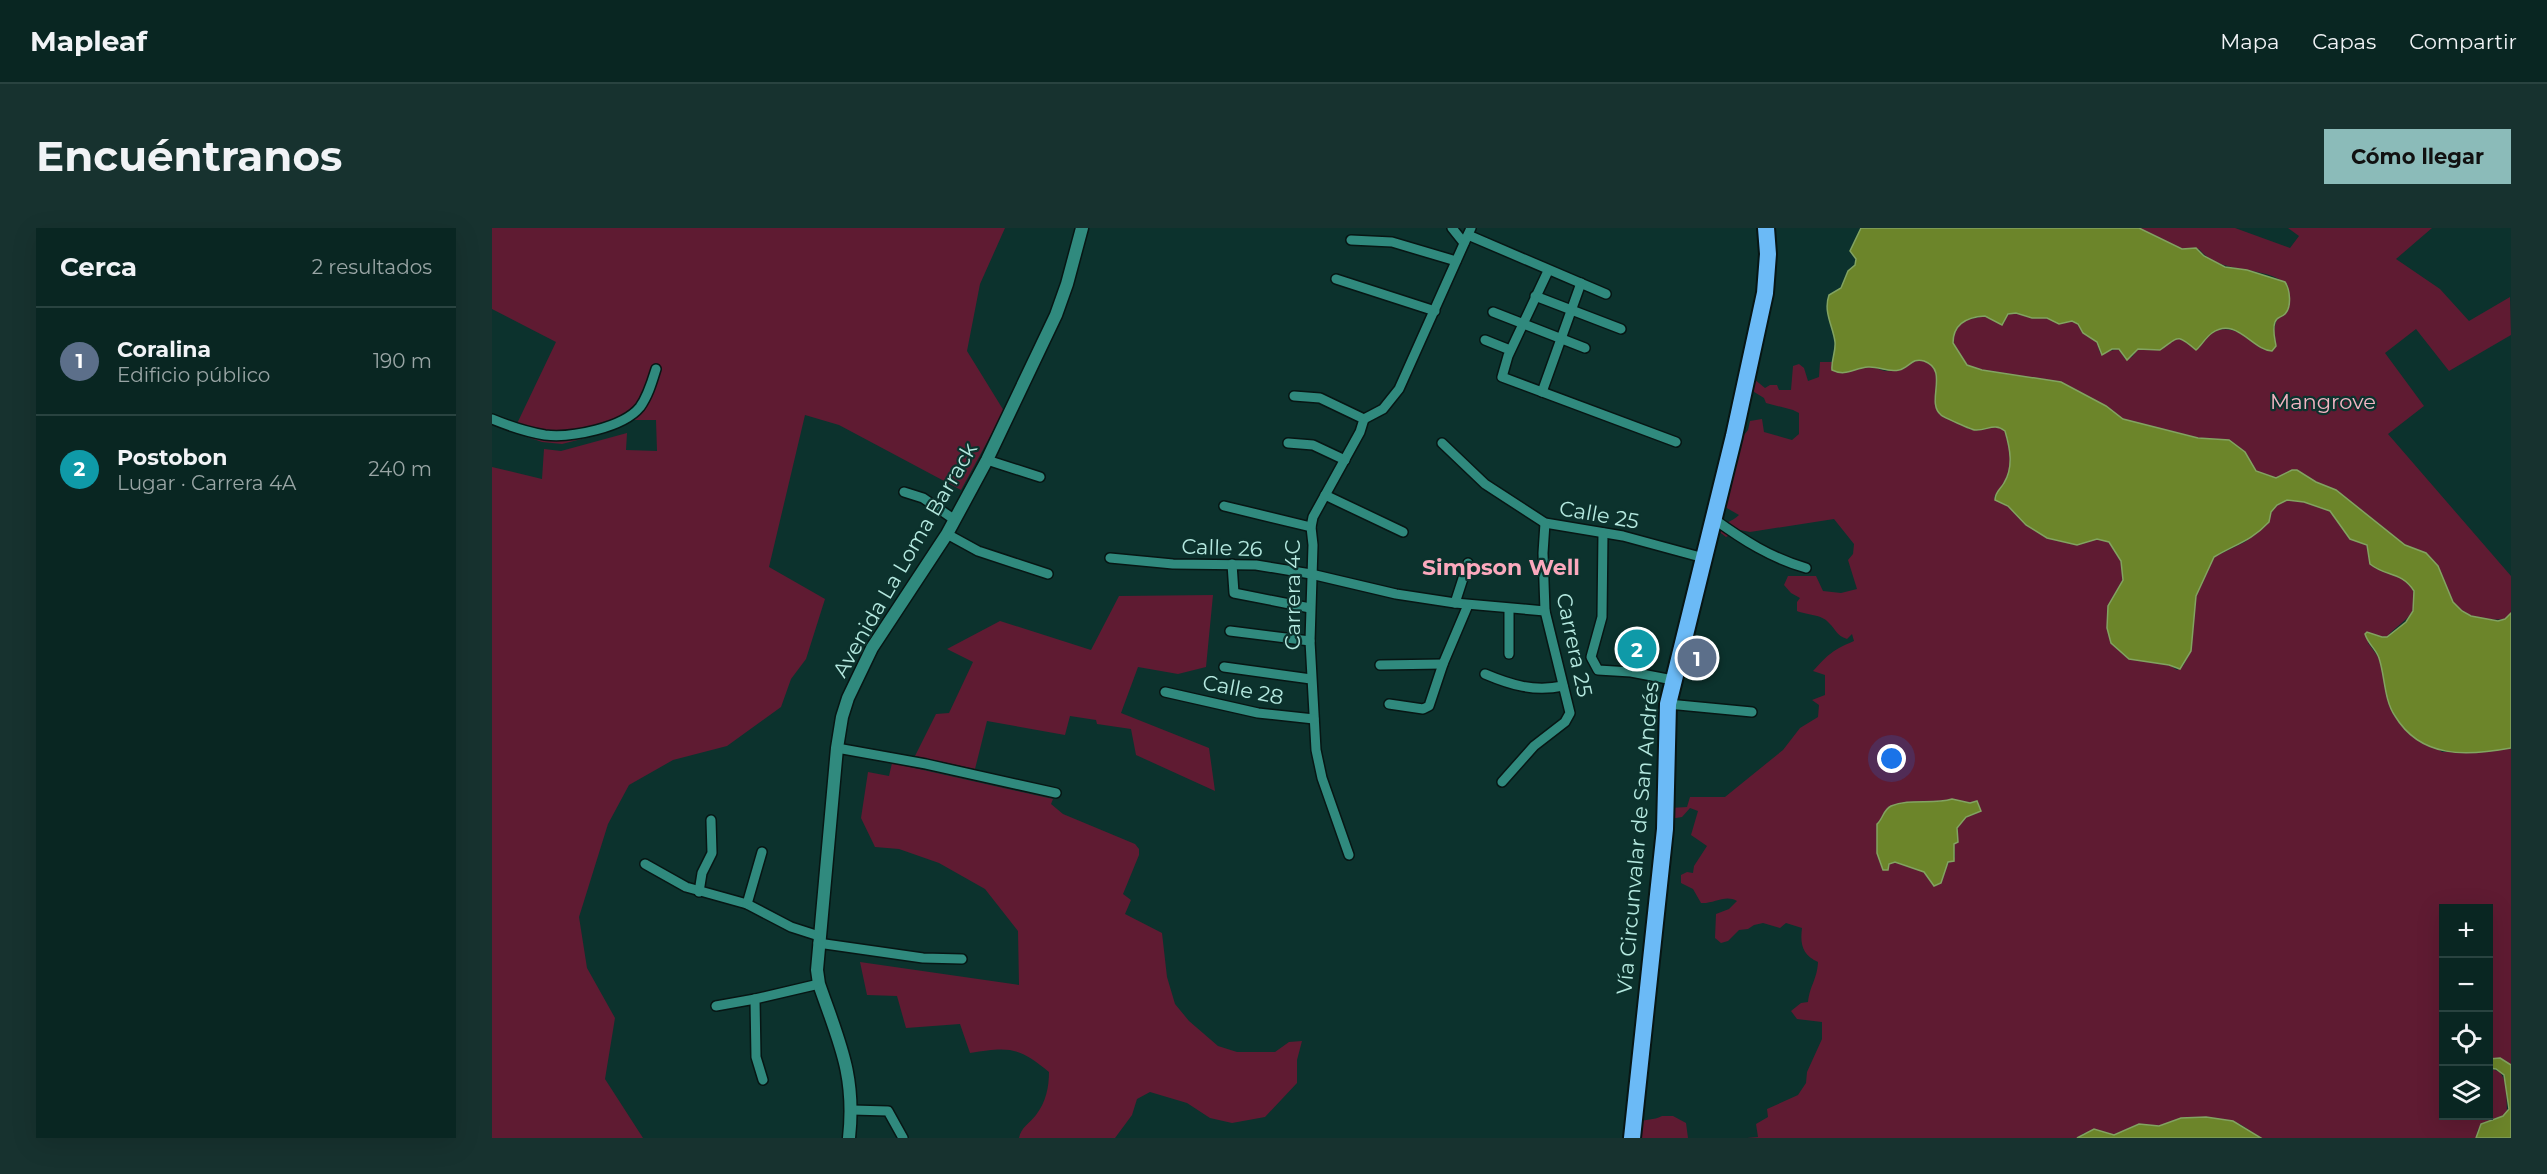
<!DOCTYPE html>
<html lang="es">
<meta charset="utf-8">
<style>
body{margin:0;font-family:Montserrat,sans-serif;background:#17322f;color:#f1f3f6}
.controls{position:absolute;right:18px;bottom:18px;display:grid;overflow:hidden;border-radius:0px;box-shadow:0 6px 24px #0002}
.controls button{width:54px;height:54px;display:grid;place-items:center;padding:0;border:0;border-bottom:2px solid #294340;background:#092622;color:#f1f3f6;font:30px sans-serif}
.you{position:absolute;left:1400px;top:531px;width:21px;height:21px;margin:-15px;border:4px solid #fff;border-radius:50%;background:#1a73e8;box-shadow:0 0 0 9px #1a73e833}
.badge{display:grid;place-items:center;width:39px;height:39px;border-radius:50%;background:#8bbbb9;color:#fff;font-size:20px;font-weight:700}
.pin{position:absolute;translate:-50% -50%;border:3px solid #fff;box-shadow:0 2px 6px #0006}
.list{margin:0;padding:0;list-style:none}
h2{display:flex;justify-content:space-between;align-items:center;height:78px;margin:0;padding:0 24px;font-size:26px}
h2 small{font-size:20px;font-weight:400;color:#99a5a5}
.list li{display:grid;grid-template-columns:39px 1fr auto;gap:18px;align-items:center;box-sizing:border-box;height:108px;padding:0 24px;border-top:2px solid #294340}
.list b{display:block;font-size:22px;white-space:nowrap}
.list p{margin:0;font-size:20px;white-space:nowrap;color:#99a5a5}
.list em{font-size:20px;font-style:normal;color:#99a5a5}
.icon{flex:none;width:33px;height:33px;fill:none;stroke:currentColor;stroke-width:2;stroke-linecap:round;stroke-linejoin:round}
.map{position:relative;flex:none;width:2019px;height:910px;overflow:hidden;border-radius:0px}
header{display:flex;align-items:center;gap:36px;box-sizing:border-box;height:84px;padding:0 30px;background:#092622;border-bottom:2px solid #294340}
header strong{font-size:28px}
nav{display:flex;gap:33px;margin-inline-start:auto;font-size:21px}
.intro{display:flex;align-items:center;justify-content:space-between;box-sizing:border-box;height:144px;padding:0 36px}
h1{margin:0;font-size:42px}
.button{padding:15px 27px;border-radius:0px;background:#8bbbb9;color:#111;font-size:21px;font-weight:700}
main{display:flex;gap:36px;padding:0 36px}
aside{flex:1;background:#092622;border-radius:0px;box-shadow:0 6px 24px #0002}
.map>svg:first-child{display:block}
.green{fill:#5f1b32;fill-rule:evenodd}
.water{fill:#6c852a;stroke:#82a361;stroke-width:1.5}
.lines{fill:none;stroke-linecap:round;stroke-linejoin:round}
.street-casing{stroke:#071614;stroke-width:12}
.secondary-casing{stroke:#071614;stroke-width:15}
.highway-casing{stroke:#071614;stroke-width:20}
.street{stroke:#308a7e;stroke-width:9}
.secondary{stroke:#308a7e;stroke-width:12}
.highway{stroke:#6bbaf6;stroke-width:16}
.labels{text-anchor:middle;stroke-width:4.5;stroke-linejoin:round;paint-order:stroke}
.park-label{font-size:21px;fill:#f2b5c3;stroke:#0c322d}
.street-label{font-size:21px;fill:#b5e9e0;stroke:#0c322d}
.neighbourhood-label{font-size:22px;font-weight:bold;fill:#fba9bd;stroke:#0c322d}
</style>
<header>
<strong>Mapleaf</strong>
<nav><a>Mapa</a><a>Capas</a><a>Compartir</a></nav>
</header>
<div class="intro"><h1>Encuéntranos</h1><a class="button">Cómo llegar</a></div>
<main>
<aside>
<h2>Cerca<small>2 resultados</small></h2>
<ul class="list">
<li><span class="badge" style="background:#5c6f8a">1</span><div><b>Coralina</b><p>Edificio público</p></div><em>190 m</em></li>
<li><span class="badge" style="background:#0f9aa8">2</span><div><b>Postobon</b><p>Lugar · Carrera 4A</p></div><em>240 m</em></li>
</ul>
</aside>
<div class="map">
<svg width="2019" height="910" viewBox="0 0 2019 910">
<rect width="100%" height="100%" fill="#0c322d"/>
<g class="green">
<polygon points="0,0 513,0 488,56 475,123 512,183 469,262 347,197 313,187 277,339 333,371 314,431 299,451 289,479 235,518 181,532 137,557 116,596 87,689 95,740 123,790 113,851 151,910 0,910 0,239 50,251 52,221 69,223 135,205 134,222 165,223 164,192 139,192 105,207 70,216 50,214 21,204 64,114 0,81"/>
<path d="M 1647,0 L 1743,0 L 1798,20 L 1807,8 L 1796,0 L 1940,0 L 1904,31 L 1948,61 L 1977,93 L 2018,69 L 2019,107 L 1957,143 L 1924,101 L 1893,125 L 1932,178 L 1896,206 L 2019,348 L 2019,385 L 2013,391 L 1994,392 L 1979,388 L 1970,383 L 1961,374 L 1946,338 L 1934,325 L 1913,317 L 1844,262 L 1824,254 L 1805,242 L 1798,243 L 1789,249 L 1775,249 L 1764,243 L 1753,224 L 1737,212 L 1706,210 L 1631,191 L 1614,178 L 1569,154 L 1490,142 L 1475,137 L 1461,115 L 1463,102 L 1470,93 L 1493,88 L 1512,95 L 1515,87 L 1524,85 L 1540,90 L 1555,90 L 1572,95 L 1580,93 L 1586,96 L 1591,105 L 1605,114 L 1608,125 L 1627,121 L 1633,131 L 1640,129 L 1646,121 C 1653,119 1659,123 1667,121 C 1674,119 1677,112 1685,110 L 1698,115 L 1702,121 L 1707,120 C 1723,88 1751,103 1771,121 L 1782,102 L 1785,90 C 1798,82 1799,71 1795,56 C 1769,36 1729,48 1707,21 L 1690,21 Z"/>
<path d="M 1421,133 C 1461,126 1435,174 1448,186 C 1451,189 1457,189 1461,191 C 1469,195 1474,201 1482,202 C 1495,204 1501,193 1513,203 L 1519,229 L 1518,240 L 1514,253 L 1502,269 L 1505,273 L 1516,278 L 1534,297 L 1555,310 L 1585,317 L 1605,311 L 1617,314 L 1629,333 L 1631,352 L 1616,378 L 1615,400 L 1619,415 L 1637,431 L 1677,437 L 1685,442 L 1691,438 L 1699,423 L 1704,368 L 1722,329 L 1753,314 L 1777,294 L 1779,284 L 1785,277 L 1795,272 L 1812,274 L 1838,283 L 1858,311 L 1875,317 L 1878,336 L 1908,348 L 1920,360 C 1932,387 1907,393 1895,409 L 1885,408 L 1876,415 L 1887,430 L 1902,488 L 1950,524 L 1978,524 L 2019,520 L 2019,837 L 2008,830 L 1997,831 L 1996,680 L 1952,680 L 1952,888 L 1996,888 L 1997,840 L 2008,844 L 2014,855 L 2015,885 L 2011,888 L 2000,891 L 1986,901 L 1984,910 L 1769,910 L 1748,896 L 1695,890 L 1667,898 L 1643,897 L 1631,905 L 1616,907 L 1612,904 L 1592,905 L 1585,910 L 1255,910 L 1266,909 L 1264,896 L 1276,889 L 1275,881 L 1306,867 L 1314,855 L 1315,844 L 1330,811 L 1330,794 L 1305,791 L 1299,783 L 1309,775 L 1316,774 C 1318,757 1325,752 1326,734 C 1310,727 1308,716 1310,700 L 1294,695 L 1288,700 L 1271,695 L 1262,697 L 1256,701 L 1247,702 L 1236,713 L 1229,715 L 1223,710 L 1224,686 L 1237,681 L 1245,673 C 1233,666 1222,676 1209,675 L 1201,661 L 1189,655 L 1189,647 L 1195,644 L 1201,645 L 1202,638 L 1215,618 L 1199,607 L 1206,583 L 1198,580 L 1190,589 L 1178,591 L 1178,580 L 1195,579 L 1198,569 L 1233,569 L 1291,522 L 1308,500 L 1326,489 L 1327,477 L 1320,472 L 1333,467 L 1333,447 L 1321,443 C 1336,427 1340,422 1362,413 L 1360,406 L 1355,411 C 1344,407 1345,403 1337,395 C 1330,386 1314,387 1305,383 L 1305,374 L 1308,370 L 1299,365 L 1292,357 L 1296,348 L 1324,348 L 1331,363 L 1349,365 L 1365,361 L 1356,332 L 1361,326 L 1362,316 L 1342,291 L 1258,304 L 1248,302 L 1234,309 L 1225,302 C 1232,294 1240,294 1247,287 L 1233,279 L 1248,212 L 1256,202 L 1258,193 L 1270,191 L 1272,204 L 1300,212 L 1307,206 L 1307,185 L 1301,182 L 1274,175 L 1272,170 L 1254,159 L 1262,151 L 1273,160 L 1278,157 L 1285,157 L 1287,162 L 1299,162 L 1301,138 L 1307,136 L 1312,140 L 1316,153 L 1327,149 L 1328,134 L 1340,134 L 1342,143 C 1355,147 1362,140 1375,139 C 1381,138 1384,140 1389,142 C 1402,146 1411,139 1421,133 ZM 1460,571 L 1478,575 L 1483,586 L 1474,589 L 1465,600 L 1466,614 L 1462,616 L 1463,629 C 1453,636 1452,648 1443,658 L 1432,644 L 1403,634 L 1397,636 L 1385,621 C 1388,611 1386,599 1390,589 C 1399,568 1441,577 1460,571 Z"/>
<polygon points="721,367 714,439 686,446 646,439 629,485 717,520 723,563 644,527 639,501 605,496 604,492 578,488 573,507 495,493 483,541 423,528 444,486 457,485 481,434 455,421 508,393 599,422 627,368"/>
<path d="M 400,535 L 561,571 L 559,576 L 571,586 L 643,616 L 647,621 L 647,627 L 631,666 L 639,672 L 633,686 L 670,705 L 675,749 L 683,776 L 697,793 L 726,818 L 745,824 L 783,824 L 797,814 L 810,813 L 805,832 L 805,855 L 773,889 L 740,895 L 718,890 L 695,875 L 658,864 L 645,871 L 640,887 L 623,910 L 527,910 C 529,899 538,895 544,887 C 554,874 557,859 557,844 C 526,818 516,819 478,825 L 468,796 L 414,800 L 405,768 L 375,767 L 368,734 L 527,757 L 526,703 L 493,661 L 447,635 L 407,621 L 383,619 L 369,590 L 376,544 L 397,548 Z"/>
<path d="M 1170,888 L 1181,888 L 1194,895 L 1196,910 L 1147,910 L 1145,895 C 1154,890 1161,893 1170,888 Z"/>
</g>
<g class="water">
<path d="M 1369,0 L 1647,0 L 1690,21 L 1704,20 L 1712,28 L 1733,39 L 1755,42 L 1793,54 C 1798,61 1800,79 1793,86 C 1789,90 1785,88 1783,94 C 1780,102 1783,111 1784,118 L 1780,123 C 1760,122 1744,88 1720,105 C 1713,110 1710,117 1704,122 C 1684,105 1687,109 1668,122 L 1646,121 L 1635,132 L 1627,121 L 1620,121 L 1610,127 L 1605,114 L 1591,105 L 1586,96 L 1580,93 L 1567,96 L 1555,90 L 1540,90 L 1524,85 L 1516,86 L 1510,97 L 1493,88 C 1475,89 1461,96 1461,115 L 1475,137 L 1490,142 L 1569,154 L 1614,178 L 1631,191 L 1706,210 L 1737,212 L 1753,224 L 1764,243 L 1784,250 L 1800,242 L 1805,242 L 1824,254 L 1844,262 L 1913,317 L 1934,325 L 1946,338 L 1961,374 L 1970,383 L 1979,388 L 2006,393 L 2013,391 L 2019,385 L 2019,520 C 1975,528 1929,531 1903,488 C 1892,472 1893,448 1887,430 C 1884,421 1876,416 1873,406 L 1875,404 L 1890,409 L 1895,409 L 1914,394 L 1921,383 L 1922,363 C 1909,343 1894,349 1878,336 L 1875,317 L 1858,311 L 1838,283 L 1812,274 L 1795,272 L 1785,277 L 1779,284 L 1777,294 C 1758,314 1743,316 1722,329 L 1704,368 L 1699,423 L 1688,441 L 1677,437 L 1637,431 L 1619,415 L 1615,400 L 1616,378 L 1631,352 L 1629,333 L 1617,314 L 1605,311 L 1585,317 L 1555,310 L 1534,297 L 1516,278 L 1503,272 C 1503,264 1508,262 1512,255 C 1522,239 1518,220 1513,203 C 1502,194 1495,203 1483,202 C 1480,202 1451,189 1449,187 C 1433,174 1458,142 1432,133 C 1420,129 1417,140 1407,142 C 1396,145 1387,138 1376,139 C 1362,140 1354,149 1340,142 C 1339,132 1344,124 1343,114 C 1341,98 1331,84 1337,67 L 1349,60 L 1356,43 L 1363,37 L 1364,31 L 1358,23 Z"/>
<path d="M 1460,571 L 1478,575 L 1485,573 L 1489,583 L 1474,589 L 1465,600 L 1466,614 L 1462,616 L 1462,633 L 1456,634 L 1449,655 L 1442,658 L 1432,644 L 1403,634 L 1397,636 L 1396,642 L 1391,642 L 1385,625 L 1385,596 C 1391,591 1391,582 1399,578 C 1418,570 1441,577 1460,571 Z"/>
<polygon points="2008,830 2019,837 2019,910 1984,910 1989,896 2011,888 2017,881 2012,847 2004,841 1997,840 1997,831"/>
<polygon points="1714,889 1741,893 1769,910 1585,910 1602,901 1622,907 1647,896 1667,898 1689,890"/>
</g>
<g class="lines">
<g class="street-casing">
<g id="street">
<polyline points="960,0 972,15"/>
<polyline points="976,7 1114,66"/>
<polyline points="859,12 900,14 964,33"/>
<polyline points="1056,43 1016,128 1010,149 1184,214"/>
<polyline points="844,51 943,83"/>
<polyline points="1043,68 1129,101"/>
<polyline points="1001,84 1093,120"/>
<polyline points="993,112 1018,122"/>
<polyline points="1050,164 1089,55"/>
<polyline points="802,168 828,170 872,191 868,204 821,289 819,299 821,317 818,413 824,522 830,550 857,627"/>
<path d="M 0,191 C 17,198 35,204 53,207 C 79,210 131,200 148,179 C 156,168 160,154 164,141"/>
<polyline points="872,191 891,181 907,161 979,0"/>
<polyline points="796,215 821,217 853,232"/>
<polyline points="950,215 993,256 1053,295 1131,308 1212,330"/>
<polyline points="495,232 548,249"/>
<polyline points="412,264 431,270 463,292"/>
<polyline points="833,267 911,304"/>
<polyline points="732,278 819,299"/>
<path d="M 1222,291 C 1251,312 1279,330 1314,340"/>
<polyline points="1111,305 1110,389 1099,429 1106,442 1139,444 1181,452"/>
<polyline points="455,306 486,323 556,346"/>
<polyline points="618,330 681,336 764,337 819,346 904,366 963,375 1053,383"/>
<polyline points="740,336 742,365 818,380"/>
<polyline points="963,375 976,335"/>
<polyline points="738,403 818,413"/>
<polyline points="1017,426 1017,381"/>
<polyline points="888,437 951,436"/>
<polyline points="732,439 819,451"/>
<path d="M 993,446 C 1019,457 1042,464 1071,458"/>
<polyline points="673,464 766,485 822,491"/>
<polyline points="897,476 931,481 937,478 951,436 976,377"/>
<polyline points="1176,476 1260,484"/>
<polyline points="345,520 434,536 564,565"/>
<polyline points="1010,554 1042,518 1073,494 1078,485 1053,383 1051,325 1053,295"/>
<polyline points="153,636 194,659 255,676 299,699 327,708"/>
<polyline points="207,664 210,645 220,625 219,592"/>
<polyline points="255,676 270,624"/>
<polyline points="326,715 431,730 470,731"/>
<polyline points="224,778 263,771"/>
<polyline points="271,852 264,829 263,771 327,756"/>
<polyline points="360,882 396,883 411,910"/>
</g>
</g>
<g class="secondary-casing">
<path id="secondary" d="M 357,910 C 364,847 347,814 327,756 L 325,742 L 345,520 L 350,489 L 356,470 L 380,420 L 455,306 L 495,232 L 564,87 L 575,56 L 590,0"/>
</g>
<g class="highway-casing">
<polyline id="highway" points="1140,910 1173,601 1176,476 1242,208 1273,65 1276,26 1274,0"/>
</g>
<use href="#street" class="street"/>
<use href="#secondary" class="secondary"/>
<use href="#highway" class="highway"/>
</g>
<g class="labels">
<g class="park-label">
<text x="1831" y="181">Mangrove</text>
</g>
<g class="street-label">
<text transform="translate(1107 287) rotate(10)" y="7">Calle 25</text>
<text transform="translate(730 320) rotate(2)" y="7">Calle 26</text>
<text transform="translate(413 332) rotate(-60)" y="7">Avenida La Loma Barrack</text>
<text transform="translate(801 367) rotate(-90)" y="7">Carrera 4C</text>
<text transform="translate(1082 417) rotate(78)" y="7">Carrera 25</text>
<text transform="translate(751 462) rotate(11)" y="7">Calle 28</text>
<text transform="translate(1146 610) rotate(-85)" y="7">Vía Circunvalar de San Andrés</text>
</g>
<g class="neighbourhood-label">
<text x="1009" y="347">Simpson Well</text>
</g>
</g>
</svg>
<div class="controls">
<button>+</button>
<button>−</button>
<button><svg class="icon" aria-label="locate" viewBox="0 0 24 24"><circle cx="12" cy="12" r="6"/><path d="M12 2v4M12 18v4M2 12h4M18 12h4"/></svg></button>
<button><svg class="icon" aria-label="layers" viewBox="0 0 24 24"><path d="M12 4l9 5-9 5-9-5zM3 14l9 5 9-5"/></svg></button>
</div>
<div class="you"></div>
<div class="pin badge" style="left:1205px;top:430px;background:#5c6f8a">1</div>
<div class="pin badge" style="left:1145px;top:421px;background:#0f9aa8">2</div>
</div>
</main>
